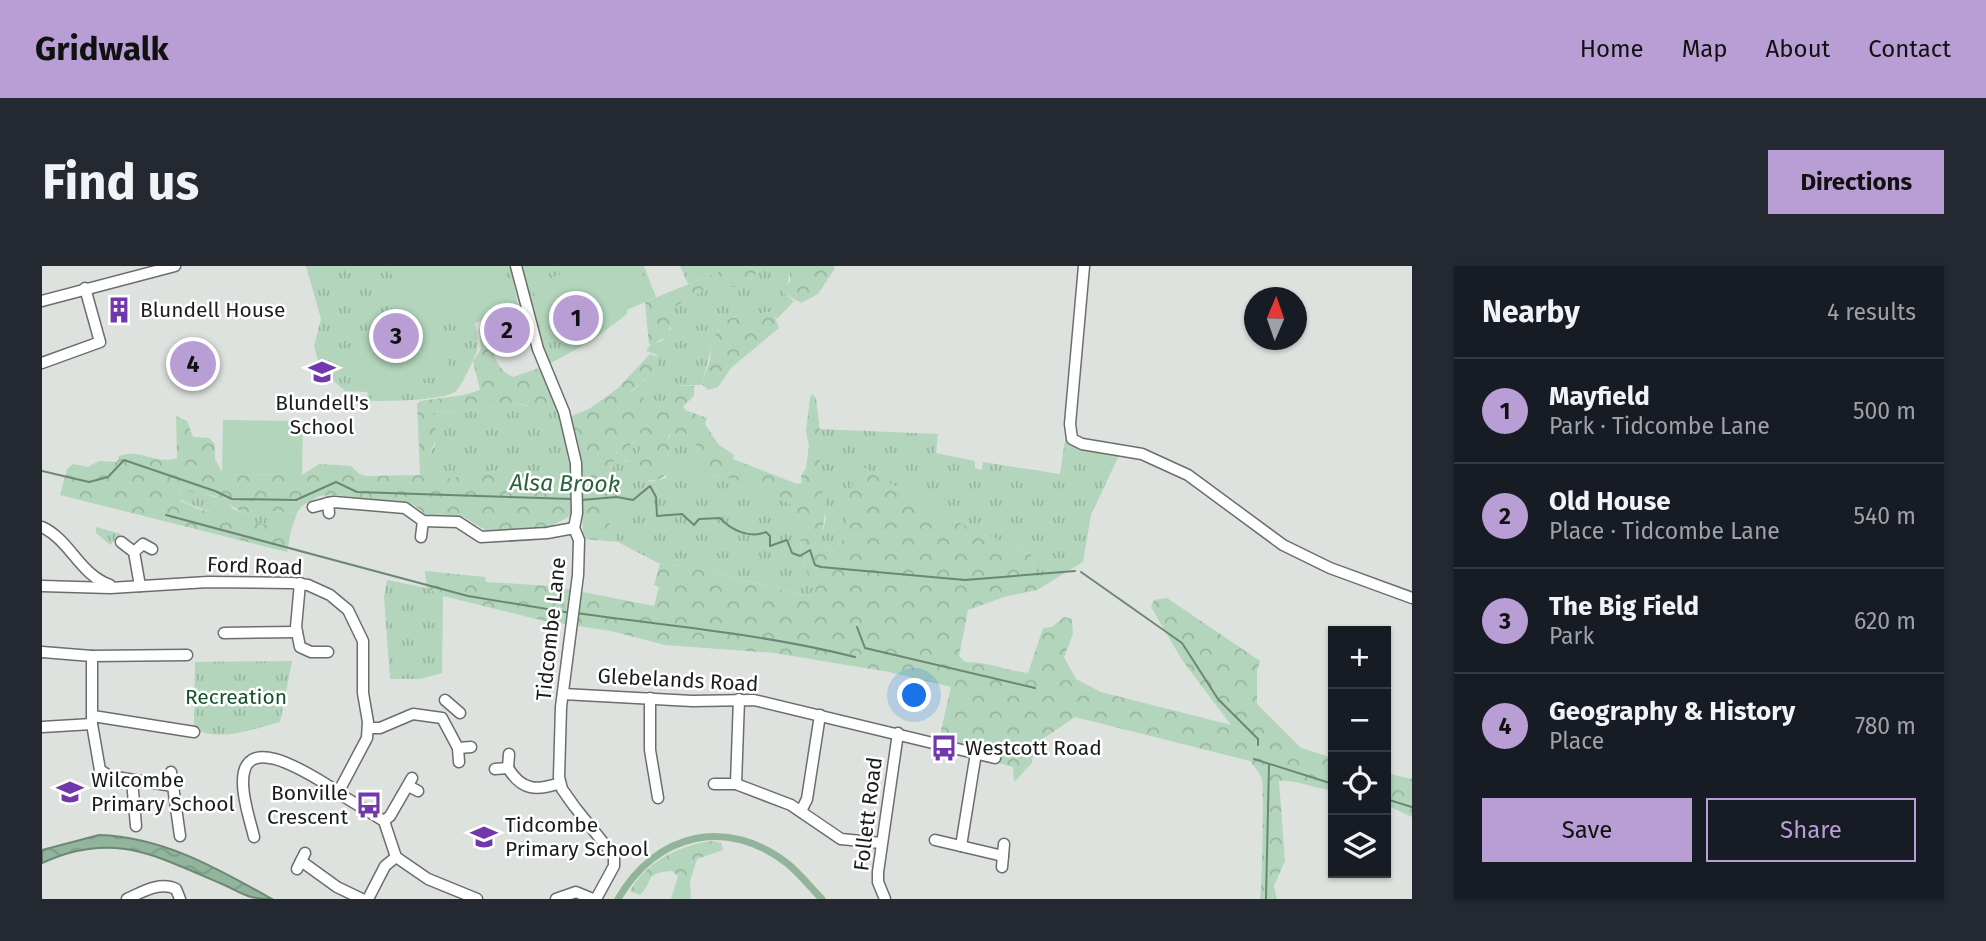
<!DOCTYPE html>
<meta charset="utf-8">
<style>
body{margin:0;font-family:"Fira Sans",sans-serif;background:#242831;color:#f1f3f6}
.controls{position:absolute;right:21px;bottom:21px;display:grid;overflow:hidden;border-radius:0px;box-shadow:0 2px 5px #0004}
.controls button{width:63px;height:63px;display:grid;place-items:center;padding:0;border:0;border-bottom:2px solid #363941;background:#171b24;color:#f1f3f6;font:35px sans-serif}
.compass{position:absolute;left:1202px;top:21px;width:63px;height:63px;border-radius:50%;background:#171b24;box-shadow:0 2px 5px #0004;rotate:2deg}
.you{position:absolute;left:873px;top:430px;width:24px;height:24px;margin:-18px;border:5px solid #fff;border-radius:50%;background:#1a73e8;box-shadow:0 0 0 10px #1a73e833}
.badge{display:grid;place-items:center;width:46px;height:46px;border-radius:50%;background:#b89ed5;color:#111;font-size:23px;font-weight:700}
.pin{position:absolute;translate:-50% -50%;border:4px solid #fff;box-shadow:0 2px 7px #0006}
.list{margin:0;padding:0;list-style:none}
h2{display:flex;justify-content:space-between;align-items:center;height:91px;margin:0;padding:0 28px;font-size:30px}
h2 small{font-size:23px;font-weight:400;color:#9ea1a6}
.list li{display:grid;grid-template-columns:46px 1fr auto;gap:21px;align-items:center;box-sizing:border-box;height:105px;padding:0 28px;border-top:2px solid #363941}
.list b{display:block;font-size:26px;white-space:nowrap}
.list p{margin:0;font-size:23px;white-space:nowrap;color:#9ea1a6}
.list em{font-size:23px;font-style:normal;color:#9ea1a6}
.actions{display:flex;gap:14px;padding:21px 28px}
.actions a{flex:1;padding:16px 0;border:2px solid #b89ed5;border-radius:0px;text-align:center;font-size:24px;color:#b89ed5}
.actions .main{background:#b89ed5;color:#111}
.icon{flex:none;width:38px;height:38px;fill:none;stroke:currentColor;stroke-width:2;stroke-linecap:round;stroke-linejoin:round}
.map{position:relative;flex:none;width:1370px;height:633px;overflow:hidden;border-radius:0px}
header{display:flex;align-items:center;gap:42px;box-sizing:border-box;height:98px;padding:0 35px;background:#b89ed5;color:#111}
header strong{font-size:33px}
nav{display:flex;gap:38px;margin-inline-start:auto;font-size:24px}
.intro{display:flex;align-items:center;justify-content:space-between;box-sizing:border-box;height:168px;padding:0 42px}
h1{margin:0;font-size:49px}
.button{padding:18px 32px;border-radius:0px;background:#b89ed5;color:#111;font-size:24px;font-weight:700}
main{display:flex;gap:42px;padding:0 42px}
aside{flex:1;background:#171b24;border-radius:0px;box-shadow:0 2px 5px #0004}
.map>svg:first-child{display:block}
.grass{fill:url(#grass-tufts)}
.forest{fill:url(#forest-crowns)}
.pitch{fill:#b2d5bb}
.water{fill:url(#water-waves);stroke:#6e8775;stroke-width:2}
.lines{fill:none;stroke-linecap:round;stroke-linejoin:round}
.stream{stroke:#6e8775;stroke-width:2}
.canal{stroke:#91b49b;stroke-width:7}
.minor-casing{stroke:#6b6f6c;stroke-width:13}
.minor{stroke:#fff;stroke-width:10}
.labels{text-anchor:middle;stroke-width:5;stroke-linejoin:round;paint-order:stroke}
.poi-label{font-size:21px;fill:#1b1d1c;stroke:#fff;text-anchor:start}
.street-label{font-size:21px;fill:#1b1d1c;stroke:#fff}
.park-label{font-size:21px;fill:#17512f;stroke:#fff}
.water-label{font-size:23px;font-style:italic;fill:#2b623f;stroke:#fff}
</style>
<header>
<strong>Gridwalk</strong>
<nav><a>Home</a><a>Map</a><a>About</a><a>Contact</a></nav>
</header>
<div class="intro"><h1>Find us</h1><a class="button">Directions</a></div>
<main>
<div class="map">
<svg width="1370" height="633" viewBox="0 0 1370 633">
<defs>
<pattern id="grass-tufts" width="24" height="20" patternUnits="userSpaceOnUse" patternTransform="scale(1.75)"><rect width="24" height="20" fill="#b2d5bb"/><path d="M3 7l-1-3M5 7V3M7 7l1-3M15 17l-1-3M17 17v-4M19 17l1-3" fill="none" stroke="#98b6a0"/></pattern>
<pattern id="forest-crowns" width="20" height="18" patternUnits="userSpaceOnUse" patternTransform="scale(1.75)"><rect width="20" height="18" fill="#b2d5bb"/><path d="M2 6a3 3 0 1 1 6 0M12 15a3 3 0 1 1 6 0" fill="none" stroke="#98b6a0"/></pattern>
<pattern id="water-waves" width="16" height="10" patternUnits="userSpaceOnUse" patternTransform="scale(1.75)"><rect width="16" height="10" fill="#91b49b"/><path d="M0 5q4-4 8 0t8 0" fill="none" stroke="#7c9a85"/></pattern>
</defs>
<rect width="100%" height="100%" fill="#dde2de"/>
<g class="grass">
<path d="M 468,0 L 477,43 L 433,57 C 434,65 437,76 435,84 C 434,90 418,123 413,126 C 396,135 347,135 327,135 L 325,126 L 303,125 L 278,103 L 272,80 L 279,53 L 264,0 Z"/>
<polygon points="477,0 602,0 614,31 585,44 585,48 548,76 507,98 498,81"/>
<polygon points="638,0 692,0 646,18"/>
<path d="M 733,1 L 743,1 L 748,7 L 743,28 L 752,35 L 735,53 L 730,46 L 692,50 L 675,65 L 675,71 L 668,79 C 669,94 661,104 661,119 L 633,120 L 617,144 L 590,129 L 589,126 L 612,107 L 615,89 L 604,85 L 610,77 L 620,75 L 629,63 L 626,56 L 628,43 L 667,21 L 702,21 L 717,4 Z"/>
<polygon points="514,134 530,201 516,216 468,203 401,213 387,204 384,194 393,179 391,146 426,145 472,137 483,140"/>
<polygon points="777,163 896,168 894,187 933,195 933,202 940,204 941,196 1018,208 1023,174 1078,187 1049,249 1041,296 995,324 990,289 902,250 821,201 805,232 805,268 793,286 778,277 784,252 776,209 780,183"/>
<polygon points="602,164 604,170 594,194 581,195 608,216 624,212 628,167 645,169 657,183 650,197 666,209 701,213 752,240 757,256 769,271 758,275 763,303 774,324 764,330 651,301 618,298 576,276 558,238 576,243 570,221 553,218 555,211 570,204 574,187 589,179"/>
<path d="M 139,223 L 183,233 L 191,243 L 201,247 L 217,244 L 255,247 L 249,265 L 246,266 C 225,260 144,244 136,230 Z"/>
<polygon points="54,261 79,268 68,279 54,267"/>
<polygon points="345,314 385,322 401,330 400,407 378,413 348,413 342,331"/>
<path d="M 250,395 L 238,456 C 211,463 178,476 152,463 L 153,396 Z"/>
</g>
<g class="forest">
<polygon points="691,0 792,0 792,4 776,28 759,37 743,28 742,24 748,15 748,7 742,1 717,4 702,21 667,21 629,43 627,70 607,79 603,36"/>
<path d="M 731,46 L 737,62 L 689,102 L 676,121 L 666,124 L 661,119 C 661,108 666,103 668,93 C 670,88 667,82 669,77 C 686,44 695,50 731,46 Z"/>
<path d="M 441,63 L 451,65 C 447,83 454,104 471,111 L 500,101 L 514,134 L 499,142 L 472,137 L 426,145 L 391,146 L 395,172 L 385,193 L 387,204 L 401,213 L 468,203 L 515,216 L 530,201 L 530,249 L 502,264 L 448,267 L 422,251 L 385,250 L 372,239 L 293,229 L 277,230 L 260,240 L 255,247 L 217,244 L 201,247 L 174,230 L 137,224 L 139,235 L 156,243 L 249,265 L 245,286 L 18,229 L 25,203 L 31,198 L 46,201 L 57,195 L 75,196 L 77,190 C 98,182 112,199 135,192 L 134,150 L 145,155 L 151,171 L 167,172 L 173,178 L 173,193 L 181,208 L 260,209 L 277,198 L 309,200 L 317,208 L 324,210 L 378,209 L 375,138 L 378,135 L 422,129 L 438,124 L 431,95 L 439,83 L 437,64 Z"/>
<path d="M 608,88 L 618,92 L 612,107 L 589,125 L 590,129 L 599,130 L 617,144 L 633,120 L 652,120 L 652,130 L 641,140 L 643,144 L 665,152 L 663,158 L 676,178 L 692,189 L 691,193 L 755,218 L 760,217 L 759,210 L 764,202 L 767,180 L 764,165 L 768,132 L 770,128 L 774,132 L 780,183 L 776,209 L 784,239 L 779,277 L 792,286 L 805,268 L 805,232 L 820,200 L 902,250 L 990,289 L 995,324 L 962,331 L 926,344 L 917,390 L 923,396 C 947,396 962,404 986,407 L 1001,362 L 1010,361 L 1022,351 L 1030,353 L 1031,368 L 1022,391 L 1034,413 L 1059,426 L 1189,459 L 1140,394 L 1109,341 L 1112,334 L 1125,332 L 1218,395 L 1215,405 L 1215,438 L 1259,482 L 1291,492 L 1291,524 C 1272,524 1257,513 1237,515 L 1243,595 L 1232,620 L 1235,633 L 1218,633 C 1220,625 1222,523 1220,513 C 1218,507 1212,500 1208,495 L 1033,451 L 992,479 L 990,497 L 972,516 L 971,501 L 953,496 L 955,487 L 897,473 L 909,421 L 847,406 L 732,387 L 623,379 L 569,365 L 502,355 L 401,330 L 385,322 L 383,305 L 443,311 L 444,316 L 510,320 L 612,340 L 617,321 L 612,319 L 618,298 L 651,301 L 763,330 L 774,324 L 763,303 L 758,274 L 768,271 L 757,256 L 752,240 C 714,221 688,205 644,209 L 643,204 L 657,183 L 645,169 L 628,167 L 626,172 L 631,176 L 625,190 L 630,200 C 618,224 595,215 581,196 L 594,193 L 604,170 L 602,164 L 584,184 L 574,186 L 570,204 L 555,211 L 553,218 L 565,218 L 583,236 L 583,241 L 576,243 L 559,239 L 576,276 L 541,273 L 539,193 L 527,151 L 547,143 L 575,123 Z"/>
<polygon points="1344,507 1370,513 1370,551 1344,539"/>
<path d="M 671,575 L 679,577 L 681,584 L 655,593 L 648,615 L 649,633 L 629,633 L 636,610 L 630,605 C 600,607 613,615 598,629 L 588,625 C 603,596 640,578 671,575 Z"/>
</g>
<g class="pitch">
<polygon points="348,0 462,0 471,46 360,66"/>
<polygon points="537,0 597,0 610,30 512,73 489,21"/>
<polygon points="401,62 407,109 320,121 313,75"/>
<polygon points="181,154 261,155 260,209 180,208"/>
<polygon points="181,422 205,423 205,433 181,433"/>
</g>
<path class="water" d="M 57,569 C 121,571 175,602 230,633 C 204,633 201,627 180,618 C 114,590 71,564 0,597 L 0,584 Z"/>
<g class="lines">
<g class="stream">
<polyline points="0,205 47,216 66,211 82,194 173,225 190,233 254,234 294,216 315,226 530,233"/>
<path d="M 539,234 L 575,231 L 591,234 L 608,220 L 614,231 L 615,250 L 640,248 L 652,259 L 657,253 L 678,252 C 689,264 708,273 724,266 L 728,270 L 728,280 L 745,274 L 750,287 L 758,290 L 768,284 L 773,299 L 779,301 L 923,314 L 1033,305"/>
<polyline points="124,249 426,330 529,347"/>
<polyline points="1039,306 1140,377 1176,433 1216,473 1216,479"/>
<path d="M 534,347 C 627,360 722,368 813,391"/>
<polyline points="815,361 823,382 993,422"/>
<polyline points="1212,493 1291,518"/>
<polyline points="1344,533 1370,541"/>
<polyline points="1224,633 1227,499"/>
</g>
<path class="canal" d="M 576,633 C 614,567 685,550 746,598 C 758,608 769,622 780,633"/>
<g class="minor-casing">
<g id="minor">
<polyline points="474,0 496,83 522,146 534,197 535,247 532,262 537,274 536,309 519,441 517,511 520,523 532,540 572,590 572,600 554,633"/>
<polyline points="1042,0 1028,158 1030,173 1040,178 1100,188 1146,209 1241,279 1288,302 1370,332"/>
<polyline points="0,35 133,0"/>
<polyline points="0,97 58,76 43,22"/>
<polyline points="271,241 286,237"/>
<polyline points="287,247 286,237 292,236 363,242 381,255 416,256 439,271 505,267 532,262"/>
<path d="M 0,261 C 28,274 38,309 68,319"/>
<polyline points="379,271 381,255"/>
<polyline points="79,276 92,286"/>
<polyline points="258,317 254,361 258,381 269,386 286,386"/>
<polyline points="0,320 68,322 166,316 250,317 266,319 288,329 306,344 321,375 321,427 326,456 325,472 298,523"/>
<polyline points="98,320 92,286 101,278 110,283"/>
<polyline points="182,367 255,366"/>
<polyline points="0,386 50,390 145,389"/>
<polyline points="50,390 50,458 58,504 67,510 131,520 138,570"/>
<polyline points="521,428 650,435 712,434 953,492"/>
<polyline points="608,432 608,484 616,532"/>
<polyline points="697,433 694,518 749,539 799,573 839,577"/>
<polyline points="403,434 418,447"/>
<polyline points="51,450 152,466"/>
<polyline points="0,461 50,458"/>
<polyline points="327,462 338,462 371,448 400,452 416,482 417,496"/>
<polyline points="416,482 429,481"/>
<polyline points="466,502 467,488"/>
<path d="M 453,503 L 466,502 C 480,525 495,525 518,517"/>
<polyline points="129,506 131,520"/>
<polyline points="90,514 94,560"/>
<polyline points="672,518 694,518"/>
<polyline points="366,520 376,525"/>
<polyline points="759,545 765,533 778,449"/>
<polyline points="342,555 348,550 370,512"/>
<path d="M 212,571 C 208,554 201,535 201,517 C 200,461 273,512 292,523 L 298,523 L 301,530 L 342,555 L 354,591 L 343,600 L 326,633"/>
<polyline points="893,574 961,590"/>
<polyline points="919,580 934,487"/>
<polyline points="354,591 386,613 435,633"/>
<polyline points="259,595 295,621 320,633"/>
<polyline points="960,601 962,578"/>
<polyline points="255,603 263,587"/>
<path d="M 85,633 C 100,626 118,615 134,623 L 138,633"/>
<polyline points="514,633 534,626 551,633"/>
<polyline points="843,633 836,616 836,606 856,467"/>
</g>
</g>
<use href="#minor" class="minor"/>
</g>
<defs>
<g id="building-bare" transform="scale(2.1)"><path d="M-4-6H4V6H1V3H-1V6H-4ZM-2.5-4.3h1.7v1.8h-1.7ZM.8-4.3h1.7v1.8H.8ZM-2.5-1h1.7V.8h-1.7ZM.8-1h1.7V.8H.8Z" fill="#7337ad" stroke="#fff" stroke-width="2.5" paint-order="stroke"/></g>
<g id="school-bare" transform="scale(2.1)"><path d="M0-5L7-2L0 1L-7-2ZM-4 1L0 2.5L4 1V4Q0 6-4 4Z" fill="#7337ad" stroke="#fff" stroke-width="2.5" paint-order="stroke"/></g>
<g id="bus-bare" transform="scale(2.1)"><path d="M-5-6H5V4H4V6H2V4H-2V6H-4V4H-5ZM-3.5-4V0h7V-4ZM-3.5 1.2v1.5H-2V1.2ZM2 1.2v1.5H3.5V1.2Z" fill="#7337ad" stroke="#fff" stroke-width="2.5" paint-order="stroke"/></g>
</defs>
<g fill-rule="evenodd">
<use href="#building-bare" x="77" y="44"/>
<use href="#school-bare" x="280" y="106"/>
<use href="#bus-bare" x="902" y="482"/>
<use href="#school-bare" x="28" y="526"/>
<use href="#bus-bare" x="327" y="539"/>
<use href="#school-bare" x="442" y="571"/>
</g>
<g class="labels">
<g class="poi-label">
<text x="98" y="51">Blundell House</text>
<text x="280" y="144" text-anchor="middle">Blundell's<tspan x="280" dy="24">School</tspan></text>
<text x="923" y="489">Westcott Road</text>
<text x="49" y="521">Wilcombe<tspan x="49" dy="24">Primary School</tspan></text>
<text x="306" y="534" text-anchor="end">Bonville<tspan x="306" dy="24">Crescent</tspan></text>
<text x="463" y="566">Tidcombe<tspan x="463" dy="24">Primary School</tspan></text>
</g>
<g class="street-label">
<text transform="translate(213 300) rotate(2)" y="7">Ford Road</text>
<text transform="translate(509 363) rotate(-84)" y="7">Tidcombe Lane</text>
<text transform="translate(636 414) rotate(3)" y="7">Glebelands Road</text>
<text transform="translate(826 548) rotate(-83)" y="7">Follett Road</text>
</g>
<g class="park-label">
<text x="194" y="438">Recreation</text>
</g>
<g class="water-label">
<text transform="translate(523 217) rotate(1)" y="8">Alsa Brook</text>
</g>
</g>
</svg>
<div class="controls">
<button>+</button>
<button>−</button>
<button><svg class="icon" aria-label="locate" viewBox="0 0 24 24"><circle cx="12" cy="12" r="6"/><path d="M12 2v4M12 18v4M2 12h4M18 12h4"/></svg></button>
<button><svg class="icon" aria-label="layers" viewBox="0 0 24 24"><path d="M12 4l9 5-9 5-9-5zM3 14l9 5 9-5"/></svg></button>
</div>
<svg class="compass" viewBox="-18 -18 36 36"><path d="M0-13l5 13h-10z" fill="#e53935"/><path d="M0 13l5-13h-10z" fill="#9ea1a6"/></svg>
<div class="you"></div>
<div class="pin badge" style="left:534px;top:52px">1</div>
<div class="pin badge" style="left:465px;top:64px">2</div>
<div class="pin badge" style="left:354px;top:70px">3</div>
<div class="pin badge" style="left:151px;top:98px">4</div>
</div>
<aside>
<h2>Nearby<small>4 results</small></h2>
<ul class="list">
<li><span class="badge">1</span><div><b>Mayfield</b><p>Park · Tidcombe Lane</p></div><em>500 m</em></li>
<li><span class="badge">2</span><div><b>Old House</b><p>Place · Tidcombe Lane</p></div><em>540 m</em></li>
<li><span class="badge">3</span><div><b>The Big Field</b><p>Park</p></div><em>620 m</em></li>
<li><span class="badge">4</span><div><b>Geography &amp; History</b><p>Place</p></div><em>780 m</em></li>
</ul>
<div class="actions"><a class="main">Save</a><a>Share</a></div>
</aside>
</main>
